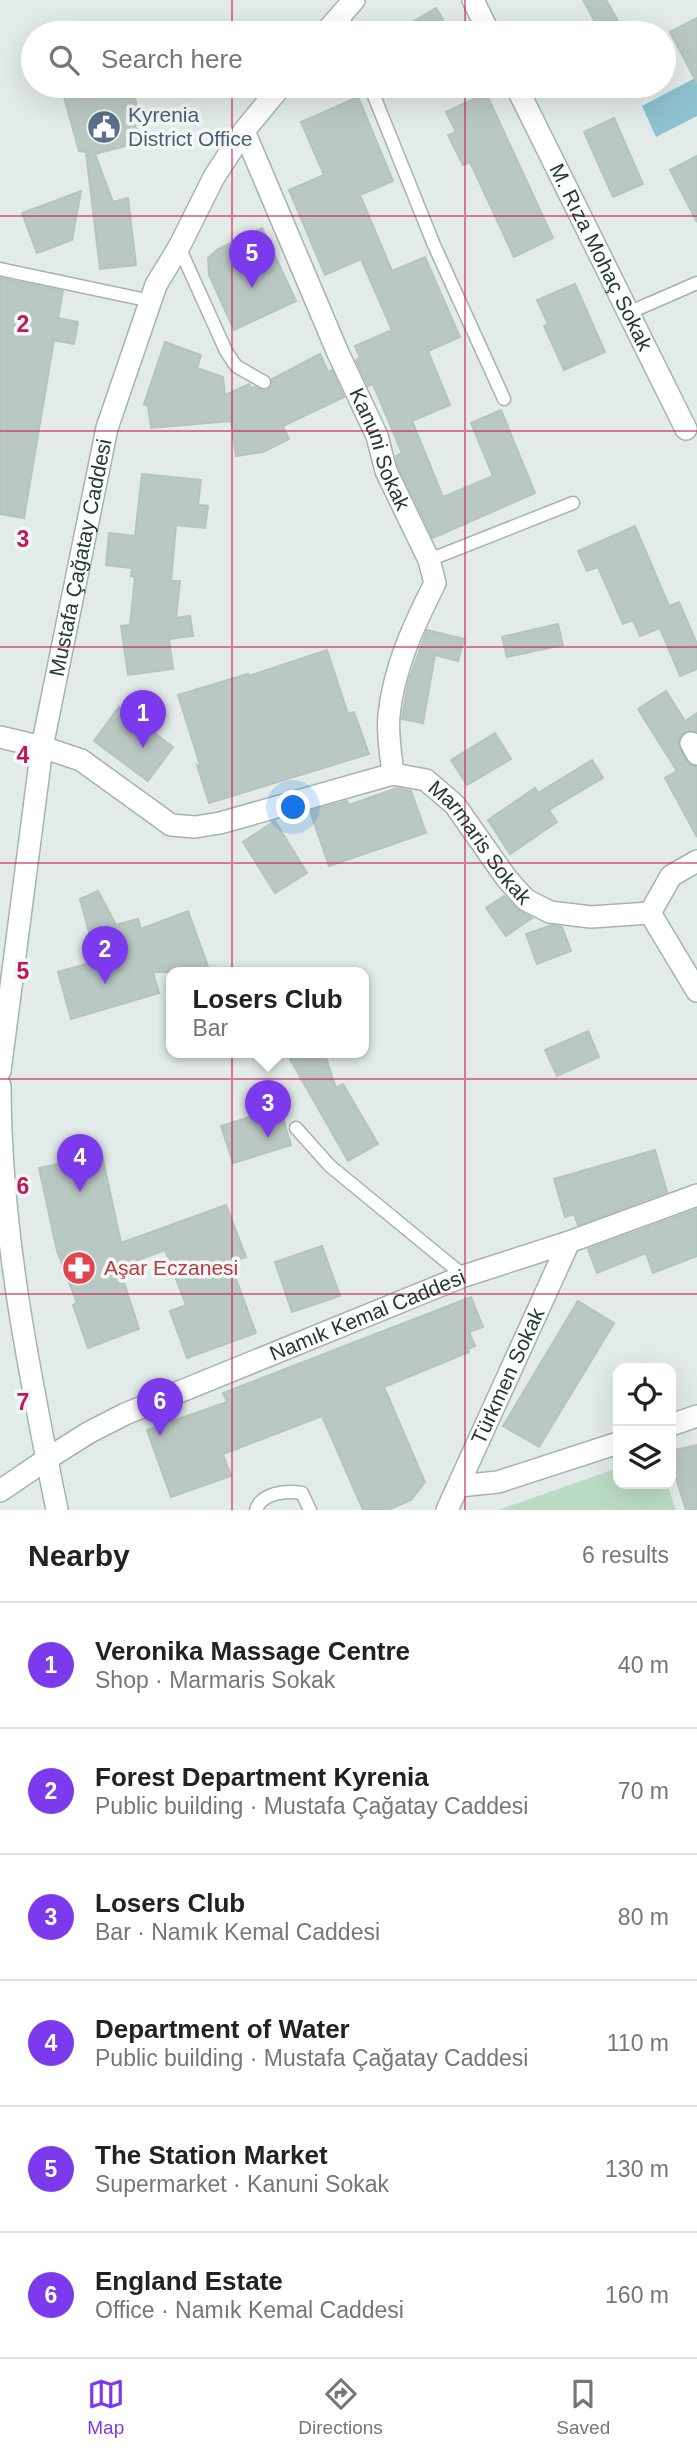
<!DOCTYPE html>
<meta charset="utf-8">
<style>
body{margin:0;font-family:Helvetica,sans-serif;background:#f6f6f6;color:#222}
.controls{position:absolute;right:21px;bottom:21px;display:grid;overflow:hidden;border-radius:14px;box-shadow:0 7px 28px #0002}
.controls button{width:63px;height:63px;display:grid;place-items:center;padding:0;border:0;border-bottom:2px solid #e0e0e0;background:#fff;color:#222;font:35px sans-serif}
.you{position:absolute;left:294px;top:808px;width:24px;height:24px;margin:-18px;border:5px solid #fff;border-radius:50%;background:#1a73e8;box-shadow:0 0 0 10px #1a73e833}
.badge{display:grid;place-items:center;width:46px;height:46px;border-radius:50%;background:#7c3aed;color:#fff;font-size:23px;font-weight:700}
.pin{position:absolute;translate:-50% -58px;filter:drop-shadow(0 2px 4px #0008)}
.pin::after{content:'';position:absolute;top:37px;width:24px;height:21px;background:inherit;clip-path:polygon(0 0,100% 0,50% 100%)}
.popup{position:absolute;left:166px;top:967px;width:203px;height:91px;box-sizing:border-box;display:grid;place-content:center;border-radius:14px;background:#fff;filter:drop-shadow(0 2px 5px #0005);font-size:23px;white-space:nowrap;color:#767676}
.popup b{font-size:26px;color:#222}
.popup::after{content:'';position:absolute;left:50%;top:100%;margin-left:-14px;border:14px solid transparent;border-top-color:#fff}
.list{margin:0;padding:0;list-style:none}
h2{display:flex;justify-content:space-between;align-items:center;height:91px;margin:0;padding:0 28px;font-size:30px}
h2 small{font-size:23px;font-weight:400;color:#767676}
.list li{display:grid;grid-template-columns:46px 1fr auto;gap:21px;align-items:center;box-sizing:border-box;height:126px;padding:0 28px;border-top:2px solid #e0e0e0}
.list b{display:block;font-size:26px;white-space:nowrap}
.list p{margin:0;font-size:23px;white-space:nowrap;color:#767676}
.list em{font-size:23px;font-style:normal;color:#767676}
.icon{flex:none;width:38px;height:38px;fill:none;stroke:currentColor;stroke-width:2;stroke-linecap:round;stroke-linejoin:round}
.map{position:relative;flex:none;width:697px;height:1510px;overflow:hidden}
.search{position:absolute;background:#fff;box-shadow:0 7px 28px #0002;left:21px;right:21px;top:21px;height:77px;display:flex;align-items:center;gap:18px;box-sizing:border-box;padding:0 24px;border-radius:38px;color:#767676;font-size:26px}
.sheet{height:847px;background:#fff}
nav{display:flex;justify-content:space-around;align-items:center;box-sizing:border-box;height:98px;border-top:2px solid #e0e0e0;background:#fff;font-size:19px;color:#767676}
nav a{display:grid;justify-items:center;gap:4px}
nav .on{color:#7c3aed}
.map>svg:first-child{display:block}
.green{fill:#bcdbc5}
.water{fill:#8dc1cd}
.building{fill:#bac8c3;stroke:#b4c4be;stroke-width:2}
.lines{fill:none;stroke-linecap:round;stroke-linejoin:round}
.service-casing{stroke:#a5b3ae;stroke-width:15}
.minor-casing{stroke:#a5b3ae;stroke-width:24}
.tertiary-casing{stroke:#a5b3ae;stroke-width:24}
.secondary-casing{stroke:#a1b6af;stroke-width:24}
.service{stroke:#fff;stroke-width:12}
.minor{stroke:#fff;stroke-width:21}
.tertiary{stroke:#fff;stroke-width:21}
.secondary{stroke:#fff;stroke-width:21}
.grid{fill:none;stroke:#c2185b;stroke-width:2;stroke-opacity:0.55}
.labels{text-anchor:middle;stroke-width:7;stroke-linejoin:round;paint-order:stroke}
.service-label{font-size:21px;fill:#4e5e75;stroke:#f2f8f5;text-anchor:start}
.street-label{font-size:21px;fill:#233b35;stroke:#f2f8f5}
.health-label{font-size:21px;fill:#be3a42;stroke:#f2f8f5;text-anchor:start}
.grid-label{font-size:23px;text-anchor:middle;font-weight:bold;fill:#c2185b;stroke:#f2f8f5;stroke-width:7;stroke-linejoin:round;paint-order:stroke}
</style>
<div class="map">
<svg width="697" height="1510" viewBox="0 0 697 1510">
<rect width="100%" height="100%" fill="#e2ebe7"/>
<polygon class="green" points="618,1468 618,1484 667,1484 676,1510 498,1510"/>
<polygon class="water" points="697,77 697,116 656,137 642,106"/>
<g class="building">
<polygon points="583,0 606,0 625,33 601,33"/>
<polygon points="436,8 451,33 394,33"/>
<polygon points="697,18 697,83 670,32"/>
<polygon points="61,86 131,86 138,110 131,112 140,142 95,154 113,202 128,198 136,265 100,269 86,152 79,151"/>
<polygon points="486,93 553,238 514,257 470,162 463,165 448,135 456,132 446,112"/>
<polygon points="358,97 393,181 360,195 392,271 425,257 460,337 428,351 450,405 412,421 443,497 493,476 471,423 501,410 535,493 433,538 398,466 396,456 402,453 373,384 368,386 356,360 360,358 355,346 392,330 361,259 325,275 289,190 324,175 301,122"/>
<polygon points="614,118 643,184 613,197 584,132"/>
<polygon points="697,156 697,222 670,170"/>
<polygon points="81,191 72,240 37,253 22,213"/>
<polygon points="262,228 296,301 234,330 209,275 208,258 218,249"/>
<polygon points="0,278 63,291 58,318 78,322 74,344 54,340 24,518 0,514"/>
<polygon points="575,284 605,352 564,370 544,326 548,324 537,300"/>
<polygon points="165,342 201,355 197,368 223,377 225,395 249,384 251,388 255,387 263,391 268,390 272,386 272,379 320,354 328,372 332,370 344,397 283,426 289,439 263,452 236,456 231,421 151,428 148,406 144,404"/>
<polygon points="142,474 201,480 198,505 208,506 205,528 176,525 171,581 180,581 176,618 190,616 193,636 169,639 173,669 128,675 121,626 130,625 135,577 131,576 132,568 106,565 109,533 135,536"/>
<polygon points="635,526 669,606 679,602 697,644 697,669 680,676 660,628 640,636 633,620 623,624 598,567 587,571 578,551"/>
<polygon points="558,624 563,645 507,657 502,637"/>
<polygon points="427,630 464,639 458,661 435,655 423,723 402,719 408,683"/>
<polygon points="327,650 348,714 354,712 369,754 209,803 197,765 201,768 178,695 248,674 249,676"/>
<polygon points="666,691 685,721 697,713 697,731 684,732 678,743 686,761 697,767 697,837 665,778 677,771 638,709"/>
<polygon points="119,707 173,747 148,781 94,741"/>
<polygon points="495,733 511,759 467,785 451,760"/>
<polygon points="592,760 603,778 549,810 557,822 510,854 488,820 535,788 538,793"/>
<polygon points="397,788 411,791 426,833 329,866 310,811 347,801 349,805"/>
<polygon points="275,821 307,873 275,893 243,842"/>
<polygon points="98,891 116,925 138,919 141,929 188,911 210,972 153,972 159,993 71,1019 58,972 97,961 80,899"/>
<polygon points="504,896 517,909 532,918 506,936 486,908"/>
<polygon points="552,925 562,927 571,951 537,964 526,934"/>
<polygon points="588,1031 599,1057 557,1076 545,1050"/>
<polygon points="286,1052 324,1052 336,1088 343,1084 378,1144 348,1161"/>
<polygon points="280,1108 291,1145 233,1163 221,1126"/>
<polygon points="655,1150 667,1192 578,1225 574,1214 565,1217 554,1179"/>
<polygon points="102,1155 121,1243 226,1205 246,1257 230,1263 256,1333 187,1358 170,1311 186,1305 165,1250 119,1267 139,1329 88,1348 73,1305 77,1303 57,1251 39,1168"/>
<polygon points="697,1209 697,1256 653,1273 646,1253 597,1273 588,1249"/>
<polygon points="322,1246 340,1296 292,1312 275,1262"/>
<polygon points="471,1297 483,1327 469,1332 475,1346 468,1349 469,1352 384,1387 425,1482 411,1500 388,1510 363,1510 322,1416 223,1454 231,1476 171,1497 147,1430 227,1402 223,1393"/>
<polygon points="578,1301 614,1323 539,1447 503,1426"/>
<polygon points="697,1445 697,1510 686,1510 671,1462 671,1451"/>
</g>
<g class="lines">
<g class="service-casing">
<g id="service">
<polyline points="342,14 349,33"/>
<polyline points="370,86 434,245 504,399"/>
<polyline points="179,247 226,351 236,366 264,382"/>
<polyline points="0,269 151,301"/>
<polyline points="628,313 697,283"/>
<polyline points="429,560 573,503"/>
<polyline points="296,1128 330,1166 464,1276"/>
<path d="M 256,1510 C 261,1493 286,1490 302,1493 L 310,1510"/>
</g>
</g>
<g class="minor-casing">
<g id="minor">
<polyline points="473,0 489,33"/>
<path id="s1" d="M 516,86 L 686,429"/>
<path id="s2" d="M 244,131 L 338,353 L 377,436 L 386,471 L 429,560 L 435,583 C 414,625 394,667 389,715 C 387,734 391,755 393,774"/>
<path id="s3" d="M 0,737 L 42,747 L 81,760 L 171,825 L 195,827 L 220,823 L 393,774 L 426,780 L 455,805 L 507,879 L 526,900 L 550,912 L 591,917 L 650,913"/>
<polyline points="691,743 697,754"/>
<polyline points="650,913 697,991"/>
<polyline points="650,913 671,876 697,861"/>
<polyline points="671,1425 697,1416"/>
<polyline points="459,1486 498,1482 618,1443"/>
<polyline points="0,1491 47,1459"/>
<path id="s4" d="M 447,1510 L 569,1242"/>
</g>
</g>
<g class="tertiary-casing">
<g id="tertiary">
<path id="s5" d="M 47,1459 L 88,1433 L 125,1414 L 464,1276 L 569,1242 L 697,1195"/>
</g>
</g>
<g class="secondary-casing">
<g id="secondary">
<polyline points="325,33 354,0"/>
<path id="s6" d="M 0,1071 L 42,747 L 107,428 L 156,285 L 179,247 L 214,177 L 244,131 L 281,86"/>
<path d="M 0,1086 C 0,1229 29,1371 57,1510"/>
</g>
</g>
<use href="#service" class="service"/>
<use href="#minor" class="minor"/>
<use href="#tertiary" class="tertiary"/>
<use href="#secondary" class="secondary"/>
</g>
<path class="grid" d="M 232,0 L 232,33M 465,0 L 465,33M 232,86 L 232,1510M 465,86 L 465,1510M 0,216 L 697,216M 0,431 L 697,431M 0,647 L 697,647M 0,863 L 697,863M 0,1079 L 697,1079M 0,1294 L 697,1294"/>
<defs>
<g id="civic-disc" transform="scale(1.75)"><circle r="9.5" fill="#5c6f8a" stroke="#f2f8f5"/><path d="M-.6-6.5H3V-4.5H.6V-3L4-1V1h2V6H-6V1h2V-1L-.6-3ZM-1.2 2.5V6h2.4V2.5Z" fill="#fff"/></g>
<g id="pharmacy-disc" transform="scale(1.75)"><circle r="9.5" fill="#e0444e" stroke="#f2f8f5"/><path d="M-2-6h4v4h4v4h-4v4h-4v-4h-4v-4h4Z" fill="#fff"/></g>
</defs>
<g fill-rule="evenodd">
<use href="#civic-disc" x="104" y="127"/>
<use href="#pharmacy-disc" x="79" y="1268"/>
</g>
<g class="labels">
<g class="service-label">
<text x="128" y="122">Kyrenia<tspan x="128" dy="24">District Office</tspan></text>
</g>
<g class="street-label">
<text dy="7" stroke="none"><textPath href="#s1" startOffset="191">M. Rıza Mohaç Sokak</textPath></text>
<text dy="7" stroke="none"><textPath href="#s2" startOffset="346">Kanuni Sokak</textPath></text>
<text dy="7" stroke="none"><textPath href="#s6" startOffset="520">Mustafa Çağatay Caddesi</textPath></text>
<text dy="7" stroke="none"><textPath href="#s3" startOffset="541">Marmaris Sokak</textPath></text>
<text dy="7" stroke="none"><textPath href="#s5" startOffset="352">Namık Kemal Caddesi</textPath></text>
<text dy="7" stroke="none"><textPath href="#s4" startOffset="147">Türkmen Sokak</textPath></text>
</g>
<g class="health-label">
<text x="104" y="1275">Aşar Eczanesi</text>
</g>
</g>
<g class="grid-label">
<text x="23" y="332">2</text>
<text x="23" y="547">3</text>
<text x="23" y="763">4</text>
<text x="23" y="979">5</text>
<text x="23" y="1194">6</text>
<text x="23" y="1410">7</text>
</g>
</svg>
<div class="controls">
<button><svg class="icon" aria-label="locate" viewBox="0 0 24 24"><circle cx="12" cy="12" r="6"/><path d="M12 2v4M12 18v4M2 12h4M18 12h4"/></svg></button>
<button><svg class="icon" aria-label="layers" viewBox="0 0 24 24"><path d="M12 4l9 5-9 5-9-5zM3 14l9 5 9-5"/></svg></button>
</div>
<div class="you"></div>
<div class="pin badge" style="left:143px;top:748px">1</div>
<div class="pin badge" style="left:105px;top:984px">2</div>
<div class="pin badge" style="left:268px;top:1138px">3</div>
<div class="popup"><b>Losers Club</b>Bar</div>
<div class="pin badge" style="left:80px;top:1192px">4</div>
<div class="pin badge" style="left:252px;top:288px">5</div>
<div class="pin badge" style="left:160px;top:1436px">6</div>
<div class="search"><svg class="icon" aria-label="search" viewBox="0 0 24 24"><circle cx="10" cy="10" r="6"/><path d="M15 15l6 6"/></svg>Search here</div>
</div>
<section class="sheet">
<h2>Nearby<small>6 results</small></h2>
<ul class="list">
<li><span class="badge">1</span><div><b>Veronika Massage Centre</b><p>Shop · Marmaris Sokak</p></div><em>40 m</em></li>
<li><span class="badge">2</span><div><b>Forest Department Kyrenia</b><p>Public building · Mustafa Çağatay Caddesi</p></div><em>70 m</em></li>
<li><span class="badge">3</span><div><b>Losers Club</b><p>Bar · Namık Kemal Caddesi</p></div><em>80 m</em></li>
<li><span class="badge">4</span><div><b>Department of Water</b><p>Public building · Mustafa Çağatay Caddesi</p></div><em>110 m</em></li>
<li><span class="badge">5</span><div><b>The Station Market</b><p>Supermarket · Kanuni Sokak</p></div><em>130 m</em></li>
<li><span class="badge">6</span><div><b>England Estate</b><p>Office · Namık Kemal Caddesi</p></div><em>160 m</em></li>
</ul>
</section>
<nav>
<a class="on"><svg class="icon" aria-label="map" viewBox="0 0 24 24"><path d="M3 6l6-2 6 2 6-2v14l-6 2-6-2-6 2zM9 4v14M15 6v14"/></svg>Map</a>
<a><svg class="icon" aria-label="directions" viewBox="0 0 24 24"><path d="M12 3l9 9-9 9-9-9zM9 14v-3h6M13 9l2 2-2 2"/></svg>Directions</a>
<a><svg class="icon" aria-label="saved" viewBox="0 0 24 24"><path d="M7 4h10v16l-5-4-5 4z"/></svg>Saved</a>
</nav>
